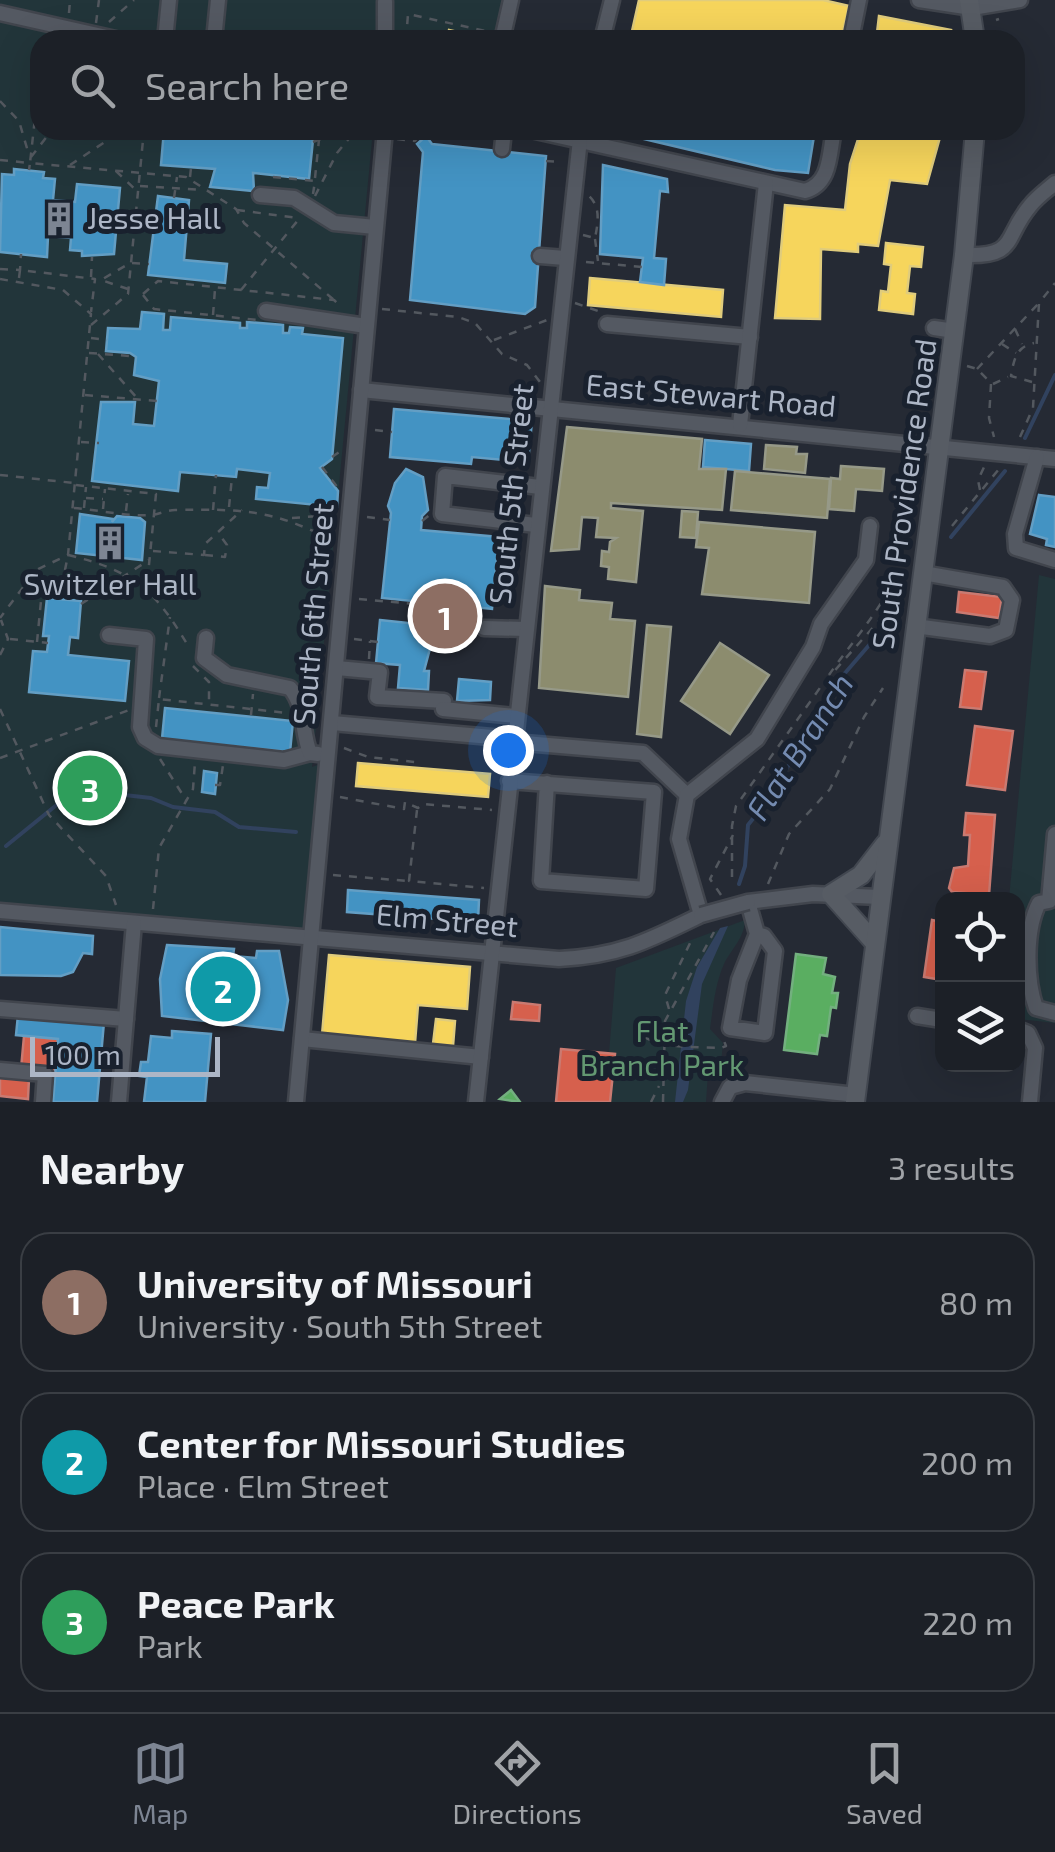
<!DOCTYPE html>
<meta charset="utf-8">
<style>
body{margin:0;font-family:"Exo 2",sans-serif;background:#292d33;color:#f1f3f6}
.controls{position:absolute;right:30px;bottom:30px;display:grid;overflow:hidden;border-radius:20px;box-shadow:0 10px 40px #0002}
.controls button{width:90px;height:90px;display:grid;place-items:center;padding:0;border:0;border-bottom:2px solid #3a3e44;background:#1c2027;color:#f1f3f6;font:50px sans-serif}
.scale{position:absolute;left:30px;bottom:25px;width:190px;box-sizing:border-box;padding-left:10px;border:5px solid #adb6c6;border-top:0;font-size:28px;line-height:35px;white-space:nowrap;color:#adb6c6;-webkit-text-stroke:8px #19212e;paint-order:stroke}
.you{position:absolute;left:508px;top:750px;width:35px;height:35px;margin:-25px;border:8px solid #fff;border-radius:50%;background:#1a73e8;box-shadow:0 0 0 15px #1a73e833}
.badge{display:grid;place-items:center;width:65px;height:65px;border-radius:50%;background:#7d8593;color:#fff;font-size:32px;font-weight:700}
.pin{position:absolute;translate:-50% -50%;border:5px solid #fff;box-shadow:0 2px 10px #0006}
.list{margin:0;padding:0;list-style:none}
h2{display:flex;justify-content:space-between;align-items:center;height:130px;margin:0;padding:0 40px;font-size:42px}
h2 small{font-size:32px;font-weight:400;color:#a0a3a7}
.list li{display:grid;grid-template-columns:65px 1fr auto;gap:30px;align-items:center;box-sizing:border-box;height:140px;margin:0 20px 20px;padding:0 20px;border:2px solid #3a3e44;border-radius:30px}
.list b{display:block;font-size:38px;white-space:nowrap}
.list p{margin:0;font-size:32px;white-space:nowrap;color:#a0a3a7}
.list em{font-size:32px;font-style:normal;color:#a0a3a7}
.icon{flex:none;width:55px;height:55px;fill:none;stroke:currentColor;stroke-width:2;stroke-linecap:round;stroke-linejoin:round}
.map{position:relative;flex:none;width:1055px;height:1102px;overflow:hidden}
.search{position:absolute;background:#1c2027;box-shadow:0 10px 40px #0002;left:30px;right:30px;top:30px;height:110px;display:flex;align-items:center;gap:25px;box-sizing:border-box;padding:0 35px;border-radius:30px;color:#a0a3a7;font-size:38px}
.sheet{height:610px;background:#1c2027}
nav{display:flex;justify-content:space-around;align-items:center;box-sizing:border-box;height:140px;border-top:2px solid #3a3e44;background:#1c2027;font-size:28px;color:#a0a3a7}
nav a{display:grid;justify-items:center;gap:5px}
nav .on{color:#7d8593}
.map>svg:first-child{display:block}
.green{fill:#22353a}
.water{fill:#31425e}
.homes{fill:#f6d55c;stroke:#e0cc7c;stroke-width:2.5}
.shops{fill:#d6604d;stroke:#ca7a71;stroke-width:2.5}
.schools{fill:#4393c3;stroke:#639ec4;stroke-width:2.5}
.public{fill:#5aae61;stroke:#73b07f;stroke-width:2.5}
.industry{fill:#8c8c6e;stroke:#969988;stroke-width:2.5}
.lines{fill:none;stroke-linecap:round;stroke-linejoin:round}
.stream{stroke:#31425e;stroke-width:4}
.minor-casing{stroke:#41454d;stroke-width:19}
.major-casing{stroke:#424750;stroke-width:22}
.path{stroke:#53585f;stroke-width:2.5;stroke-dasharray:8 8;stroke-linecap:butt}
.minor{stroke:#545962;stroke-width:14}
.major{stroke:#575c64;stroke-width:18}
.minor-bridge-casing{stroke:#41454d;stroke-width:19;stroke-linecap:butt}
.minor-bridge{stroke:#545962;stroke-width:14}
.labels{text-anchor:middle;stroke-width:10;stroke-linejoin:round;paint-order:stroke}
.poi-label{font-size:30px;fill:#adb6c6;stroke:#19212e;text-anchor:start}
.street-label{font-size:30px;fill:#adb6c6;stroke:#19212e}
.park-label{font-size:30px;fill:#639872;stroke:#19212e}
.water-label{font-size:32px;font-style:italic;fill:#748bb1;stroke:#19212e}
</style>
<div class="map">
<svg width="1055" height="1102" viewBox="0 0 1055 1102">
<rect width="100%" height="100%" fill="#252a34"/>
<g class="green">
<polygon points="0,0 504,0 495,40 40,40 40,130 373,130 312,767 328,761 312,938 0,911"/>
<polygon points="1039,575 1055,579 1055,1023 1018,1019 1018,899 1009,899"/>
<path d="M 745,920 C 744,939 732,948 724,964 C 715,984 713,1008 710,1029 L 723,1043 L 720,1073 L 708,1073 L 706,1102 L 605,1102 L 616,968 Z"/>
</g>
<polygon class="water" points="728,926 702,984 688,1090 683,1102 675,1102 686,1001 697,967 720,928"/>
<g class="homes">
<polygon points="639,0 823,0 849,6 841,40 630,40"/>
<polygon points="879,16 951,30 949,40 870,40 872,32 877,33"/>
<polygon points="449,30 475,36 481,40 447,40"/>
<polygon points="861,130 896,136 897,130 942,130 927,184 890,180 878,246 858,244 858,252 821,249 820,319 775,318 785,205 845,210 850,164"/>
<polygon points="886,243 923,247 921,267 910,266 907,293 915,294 913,314 879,310 881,291 888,292 891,265 884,264"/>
<polygon points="590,278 723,290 721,317 588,305"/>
<polygon points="358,763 490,774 488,797 356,786"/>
<polygon points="329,955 470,967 467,1009 418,1005 415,1043 322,1035"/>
<polygon points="436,1019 455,1021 453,1046 433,1044"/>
</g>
<g class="shops">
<polygon points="959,592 1002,597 999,618 957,612"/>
<polygon points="965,670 986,672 981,709 960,707"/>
<polygon points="975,726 1013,731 1005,790 967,785"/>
<polygon points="966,813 995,815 989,895 952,892 949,888 954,868 968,866 970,835 964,835"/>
<polygon points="932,920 942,922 942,980 924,977"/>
<polygon points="513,1002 540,1005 539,1021 511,1019"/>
<polygon points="24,1036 58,1039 55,1072 21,1069"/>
<polygon points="561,1049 615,1054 610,1102 556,1102"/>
<polygon points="0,1075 29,1078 28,1099 0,1096"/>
</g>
<g class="schools">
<polygon points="164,130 314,130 309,179 253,173 254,191 210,187 215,169 161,165"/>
<polygon points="606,130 815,130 808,173 775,170"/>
<polygon points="426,136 432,144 546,156 535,307 525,314 410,300 423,152 417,144"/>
<polygon points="603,165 667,179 668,192 660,191 654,258 666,259 664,285 640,282 643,258 600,254"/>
<polygon points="14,169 44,172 43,178 55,179 53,200 75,202 77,184 120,188 114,254 82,256 82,251 70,250 71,238 48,236 47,257 0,252 2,174 14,175"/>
<polygon points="158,196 189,200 184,260 227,264 225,283 148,275"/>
<polygon points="142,312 164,314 163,330 170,330 171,317 240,323 240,328 247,328 247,322 283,325 283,333 289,333 290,327 303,328 302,334 343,338 332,459 320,468 338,491 337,507 256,499 257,487 268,488 270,473 237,469 236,477 180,472 178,491 92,481 101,402 135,402 133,424 154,426 159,381 134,375 136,357 130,353 106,351 108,328 140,329"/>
<polygon points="394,409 532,421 528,462 472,457 471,464 390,457"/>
<polygon points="705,440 751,444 749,471 703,467"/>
<polygon points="406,469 423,477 428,510 422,516 421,530 499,537 492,609 382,598 391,513 388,506 395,483"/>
<polygon points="1039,495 1055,497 1055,547 1046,545 1047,539 1030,534"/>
<polygon points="80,514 113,519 112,522 117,516 140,518 145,522 142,560 76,553"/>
<polygon points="47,598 81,601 78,638 70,637 68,655 129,661 125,701 29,692 33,651 47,652 49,636 43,636"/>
<polygon points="380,620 428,625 427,640 432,641 424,671 429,671 428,690 398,688 400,665 376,663"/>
<polygon points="459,679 491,682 490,700 457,701"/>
<polygon points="165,708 293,721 290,752 162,739"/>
<polygon points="204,771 217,773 215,794 202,792"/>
<polygon points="348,890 479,900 478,922 347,912"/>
<polygon points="0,927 93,936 92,954 83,953 73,972 61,976 0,975"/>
<polygon points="167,945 234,949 233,956 256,958 257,951 279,951 288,1000 283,1030 162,1016 160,979"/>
<polygon points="18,1015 104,1022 97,1102 53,1102 58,1039 16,1035"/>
<polygon points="172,1031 211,1034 205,1102 144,1102 147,1077 139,1076 141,1062 148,1062 151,1036 172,1038"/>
</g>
<g class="public">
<polygon points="796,954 826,958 823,974 835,977 832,993 838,993 836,1008 831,1007 827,1036 820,1035 817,1054 784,1050"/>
<polygon points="511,1090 520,1102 500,1099"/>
</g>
<g class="industry">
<polygon points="567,427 702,439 699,469 726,469 722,510 611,503 611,508 643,511 636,582 608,579 609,567 601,566 602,551 609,552 610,542 616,538 596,537 598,518 582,517 579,549 551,551"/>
<polygon points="766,445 797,447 796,454 807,454 805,473 764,469"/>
<polygon points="841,466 884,469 882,491 856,489 854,511 829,509 831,478 840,479"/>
<polygon points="735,471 830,479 827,518 731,510"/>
<polygon points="682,511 698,512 696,538 680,537"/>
<polygon points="699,522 815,532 809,603 702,594 709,548 696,547"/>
<polygon points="545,586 580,590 579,600 612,603 610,619 635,621 628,697 539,688"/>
<polygon points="647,625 671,627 661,737 637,734"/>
<polygon points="720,643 769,675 730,734 681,701"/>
</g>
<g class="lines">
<g class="stream">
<polyline points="1025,438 1055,375"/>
<polyline points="951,537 1005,471"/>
<polyline points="6,846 59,803 89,791 151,798 173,807 215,812 239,827 296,832"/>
<polyline points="739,884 745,866 748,825 771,796 833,687 889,622"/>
</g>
<g class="minor-casing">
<g id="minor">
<polyline points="919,0 972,8 1020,0"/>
<polyline points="0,13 120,40"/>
<polyline points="165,40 169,0"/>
<polyline points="214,40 218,0"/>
<polyline points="385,40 385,2"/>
<polyline points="502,40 511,0"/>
<polyline points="602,40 612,0"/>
<polyline points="851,40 859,0"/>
<path d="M 531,130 L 805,191 C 831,184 829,154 834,130"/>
<polyline points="502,149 504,130"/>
<polyline points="260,195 294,198 334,223 375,227"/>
<path d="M 964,255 C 1018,257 1003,238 1030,206 C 1037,197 1047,190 1055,183"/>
<polyline points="540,256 565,258"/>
<polyline points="266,311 366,326"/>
<polyline points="607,324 750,337"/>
<polyline points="934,328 955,331"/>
<polyline points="361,390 1055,459"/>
<polyline points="740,425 766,183"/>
<polyline points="1037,457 1015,534 1016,548 1055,560"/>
<polyline points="536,525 442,514 445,476 540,487"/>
<polyline points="915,626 990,636 1006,630 1012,600 1003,587 923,573"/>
<polyline points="484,628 525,629"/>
<polyline points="109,635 146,639 140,727 145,738 158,746 284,760 310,753"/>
<path d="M 206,638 L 204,658 L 227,675 L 290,688 C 306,707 301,731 310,753 L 318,754"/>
<polyline points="337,668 380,672 377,697 444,701"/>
<polyline points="443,709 516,716"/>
<polyline points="332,723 514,739"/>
<polyline points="513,742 643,753 687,795"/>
<polyline points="509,781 654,792 646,889 541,881 547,783"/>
<path d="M 1055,834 L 1049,901 L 1039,903 C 1025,930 1026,980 1036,1008 L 1055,1013"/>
<path d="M 0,911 L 559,959 C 620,956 648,941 701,915 L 679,839 L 687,795 L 757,739 L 813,647 L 821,624 L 866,560 L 870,526"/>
<polyline points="757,934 764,936 775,951 765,1033 730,1028 739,980 757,934 748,902 813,894 879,897"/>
<polyline points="0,1009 126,1019"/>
<polyline points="917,1016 942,1020"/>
<polyline points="1018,1029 1028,1033 1035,1048 1030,1102"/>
<polyline points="302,1039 481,1057"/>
<polyline points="0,1070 45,1074 43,1102"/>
<polyline points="119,1102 134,923"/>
<polyline points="296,1102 385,130"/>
<polyline points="476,1102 581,130"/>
<polyline points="722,1102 730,1087 745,1083 856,1095"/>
</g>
</g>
<g class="major-casing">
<g id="major">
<polyline points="969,0 975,40"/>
<polyline points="873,941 831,894 861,875 885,844"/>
<polyline points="855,1102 964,255 975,130"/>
</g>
</g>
<g class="path">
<polyline points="69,13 70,0"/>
<polyline points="996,20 999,19"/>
<polyline points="109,22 134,0"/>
<polyline points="96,23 99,0"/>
<polyline points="44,40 44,38"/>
<polyline points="406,40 408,14 490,32"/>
<polyline points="40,73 30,163 186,177 236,209 244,223 334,300"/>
<polyline points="0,101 19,121 29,155"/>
<polyline points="413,130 422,140"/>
<polyline points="397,139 415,141 424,130"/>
<polyline points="313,142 343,130"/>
<polyline points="31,157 52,130"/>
<polyline points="0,160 30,163 29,170"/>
<polyline points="546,161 561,162"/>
<polyline points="70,165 123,130"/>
<polyline points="116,171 139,193"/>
<polyline points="190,177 191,168"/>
<polyline points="273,177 315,181 313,194"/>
<polyline points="315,178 320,130"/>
<polyline points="140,186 202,190"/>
<polyline points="315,196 337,153 356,130"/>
<polyline points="174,198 177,177"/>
<polyline points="237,210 298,218"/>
<path d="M 583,235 L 595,238 C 598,223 601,207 589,196"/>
<polyline points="595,239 598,261"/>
<polyline points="586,262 642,267"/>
<polyline points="132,263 149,264"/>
<polyline points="0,269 20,270 21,254"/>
<polyline points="91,277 92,257"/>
<polyline points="19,278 20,270 95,279 91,312"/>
<polyline points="0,279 63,290 91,314 68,555 36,570 0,618"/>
<polyline points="128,289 101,280 130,263"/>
<polyline points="241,290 299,219"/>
<polyline points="143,294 158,281 334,300 341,307"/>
<polyline points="143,295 154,309 257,320"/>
<polyline points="575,303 601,312"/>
<polyline points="382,309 458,317 475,323 502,354 527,365 540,382"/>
<polyline points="213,315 215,289"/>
<polyline points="91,325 128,294 144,130"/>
<polyline points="1015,329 1022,344"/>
<polyline points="91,338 107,340"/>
<polyline points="494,340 547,320"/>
<polyline points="1002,344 1016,353"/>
<polyline points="89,353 130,356"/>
<polyline points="98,354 137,398"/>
<polyline points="967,366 977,369 990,382"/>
<polyline points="977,369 1038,304"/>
<path d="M 1032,382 L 1011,376 C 1014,359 1016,347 1034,343"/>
<polyline points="991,384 989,418 994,437"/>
<polyline points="993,384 1008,377"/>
<polyline points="85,395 157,401"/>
<polyline points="375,430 392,432"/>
<polyline points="1020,437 1033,408 1039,303 1055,283"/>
<polyline points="81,442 99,443"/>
<polyline points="332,457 342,450"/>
<polyline points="322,467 338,488"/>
<polyline points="0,475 74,483"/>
<polyline points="76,485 156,494 147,585"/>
<polyline points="980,490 978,480 985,465"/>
<polyline points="86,498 103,499"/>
<polyline points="229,507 232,477"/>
<path d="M 74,508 C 99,510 128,517 152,515 C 160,514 167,510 175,510 C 241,509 273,509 333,541"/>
<polyline points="84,508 86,487"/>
<polyline points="103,509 105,489"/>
<polyline points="213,510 216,475"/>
<polyline points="126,511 128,494"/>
<polyline points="367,517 390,520"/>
<polyline points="292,518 334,515"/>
<polyline points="422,521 431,514"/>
<polyline points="952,526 999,469"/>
<polyline points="153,551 204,555 205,544 242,510"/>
<polyline points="205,555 225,557 227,545 219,534"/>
<polyline points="46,592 67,589 96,595"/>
<polyline points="359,599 482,610"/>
<polyline points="81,604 149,560"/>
<polyline points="10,639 48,643"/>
<polyline points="354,639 378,642"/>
<path d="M 37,642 L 41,601 L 65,570 L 68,555 C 135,571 156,591 190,649"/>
<polyline points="0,655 8,639 1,620"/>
<polyline points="369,659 370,641"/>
<polyline points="193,666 209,682 209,704"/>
<path d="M 829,675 C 847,648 888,602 894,575 L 900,571"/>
<polyline points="159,698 170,617"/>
<polyline points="0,709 49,815 106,876 116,905"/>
<polyline points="251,715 253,694"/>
<polyline points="156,727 159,699 287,713"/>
<polyline points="344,748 368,757 415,762 415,768"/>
<polyline points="0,758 129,710"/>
<polyline points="160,759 186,800"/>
<polyline points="215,785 220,785 223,765"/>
<polyline points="340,797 404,809 405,802 418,808 423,804 492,810"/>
<polyline points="417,810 409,881 484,888"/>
<polyline points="333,875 408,881"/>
<polyline points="732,877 732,826 736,806 822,685 892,606"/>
<polyline points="768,884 789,834 830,789 864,717 883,688"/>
<polyline points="721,895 710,879 733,835"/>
<polyline points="153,909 159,848 193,789 195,762"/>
<polyline points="669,1009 665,995 692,939"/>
<path d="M 635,1024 C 642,1051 696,1046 721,1048 L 726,1046 L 724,1041"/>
<polyline points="651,1102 659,1086"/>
<polyline points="663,1102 665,1021 714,932"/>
</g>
<use href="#minor" class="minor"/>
<use href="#major" class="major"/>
<g class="minor-bridge-casing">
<polyline id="minor-bridge" points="701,915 748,902"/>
</g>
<use href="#minor-bridge" class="minor-bridge"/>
</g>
<defs>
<g id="building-bare" transform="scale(2.7)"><path d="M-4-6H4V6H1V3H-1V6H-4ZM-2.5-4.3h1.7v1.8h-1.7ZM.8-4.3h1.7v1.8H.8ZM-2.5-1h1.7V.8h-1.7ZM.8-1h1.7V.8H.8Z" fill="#7d8593" stroke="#19212e" stroke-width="2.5" paint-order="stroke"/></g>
</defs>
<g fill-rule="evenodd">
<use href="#building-bare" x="59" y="219"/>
<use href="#building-bare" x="110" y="543"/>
</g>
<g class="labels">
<g class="poi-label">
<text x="87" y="229">Jesse Hall</text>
<text x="110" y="595" text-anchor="middle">Switzler Hall</text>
</g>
<g class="street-label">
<text transform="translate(711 396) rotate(5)" y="10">East Stewart Road</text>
<text transform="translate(512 494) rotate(-84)" y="10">South 5th Street</text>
<text transform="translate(905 494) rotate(-82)" y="10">South Providence Road</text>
<text transform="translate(314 614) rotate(-85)" y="10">South 6th Street</text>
<text transform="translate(447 921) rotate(5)" y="10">Elm Street</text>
</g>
<g class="park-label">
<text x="662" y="1042">Flat<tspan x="662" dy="34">Branch Park</tspan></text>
</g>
<g class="water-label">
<text transform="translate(800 747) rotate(-57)" y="11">Flat Branch</text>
</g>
</g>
</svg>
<div class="controls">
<button><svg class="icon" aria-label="locate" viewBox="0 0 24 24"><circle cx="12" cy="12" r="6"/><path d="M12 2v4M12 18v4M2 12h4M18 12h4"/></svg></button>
<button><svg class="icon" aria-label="layers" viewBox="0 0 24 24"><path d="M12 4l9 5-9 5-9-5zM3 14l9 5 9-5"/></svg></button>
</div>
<div class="scale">100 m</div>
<div class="you"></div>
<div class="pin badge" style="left:445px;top:616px;background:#8d6e63">1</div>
<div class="pin badge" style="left:223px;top:989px;background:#0f9aa8">2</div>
<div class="pin badge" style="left:90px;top:788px;background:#2e9e5b">3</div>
<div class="search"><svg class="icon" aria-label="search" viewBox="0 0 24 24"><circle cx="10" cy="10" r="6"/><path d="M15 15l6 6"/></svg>Search here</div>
</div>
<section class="sheet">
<h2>Nearby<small>3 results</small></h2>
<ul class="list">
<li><span class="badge" style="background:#8d6e63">1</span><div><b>University of Missouri</b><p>University · South 5th Street</p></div><em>80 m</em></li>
<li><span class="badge" style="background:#0f9aa8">2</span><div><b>Center for Missouri Studies</b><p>Place · Elm Street</p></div><em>200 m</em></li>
<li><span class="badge" style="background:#2e9e5b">3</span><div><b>Peace Park</b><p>Park</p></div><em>220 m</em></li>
</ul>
</section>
<nav>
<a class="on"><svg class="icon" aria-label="map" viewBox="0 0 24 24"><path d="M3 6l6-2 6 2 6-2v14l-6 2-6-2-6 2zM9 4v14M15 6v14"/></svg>Map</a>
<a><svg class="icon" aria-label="directions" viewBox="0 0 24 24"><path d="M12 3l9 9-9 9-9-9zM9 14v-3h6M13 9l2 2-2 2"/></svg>Directions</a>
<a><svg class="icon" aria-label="saved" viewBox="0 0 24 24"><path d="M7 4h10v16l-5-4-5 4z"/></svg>Saved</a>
</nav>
